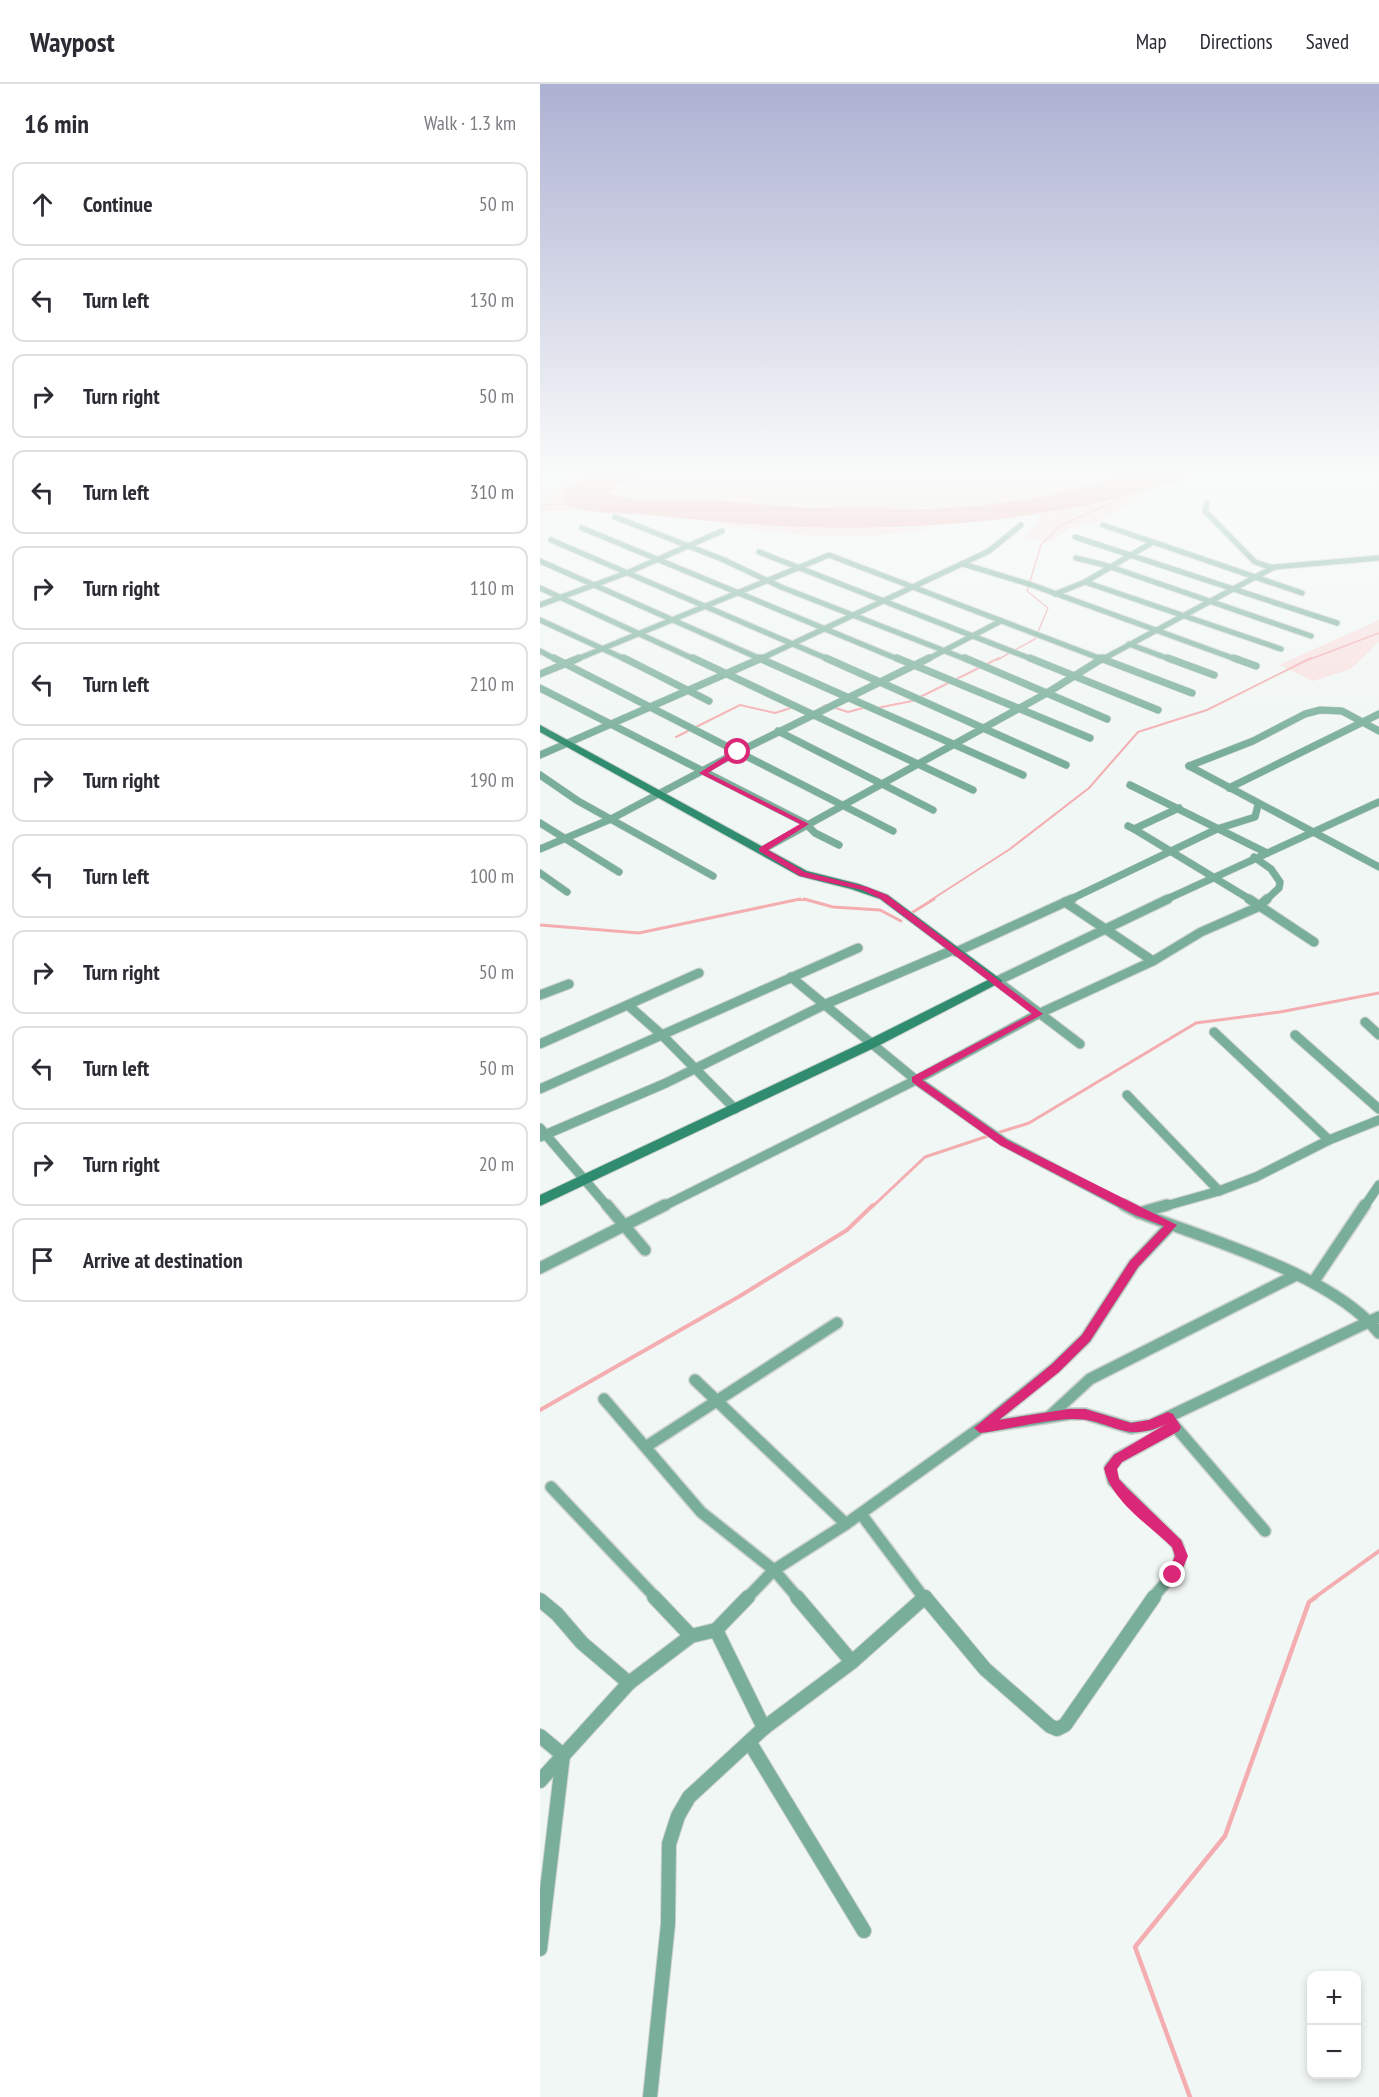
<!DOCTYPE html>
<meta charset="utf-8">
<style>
body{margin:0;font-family:"PT Sans Narrow",sans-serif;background:#f2f2f3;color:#2b2b33}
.controls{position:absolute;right:18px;bottom:18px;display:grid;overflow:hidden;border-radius:12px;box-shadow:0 3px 9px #0003}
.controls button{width:54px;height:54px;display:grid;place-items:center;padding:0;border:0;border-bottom:2px solid #e1e1e2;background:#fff;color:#2b2b33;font:30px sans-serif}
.stop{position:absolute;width:18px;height:18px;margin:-14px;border:4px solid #db2777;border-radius:50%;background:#fff}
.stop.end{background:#db2777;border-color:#fff;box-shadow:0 2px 6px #0008}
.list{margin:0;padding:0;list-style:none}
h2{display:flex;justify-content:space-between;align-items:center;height:78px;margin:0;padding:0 24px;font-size:26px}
h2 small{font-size:20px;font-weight:400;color:#7c7c81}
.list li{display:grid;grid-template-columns:39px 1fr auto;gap:18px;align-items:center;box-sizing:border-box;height:84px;margin:0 12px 12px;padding:0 12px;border:2px solid #e1e1e2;border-radius:12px}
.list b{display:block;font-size:22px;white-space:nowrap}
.list em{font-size:20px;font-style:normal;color:#7c7c81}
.icon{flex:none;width:33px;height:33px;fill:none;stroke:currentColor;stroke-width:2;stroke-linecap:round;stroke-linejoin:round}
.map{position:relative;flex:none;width:839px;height:2013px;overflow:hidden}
header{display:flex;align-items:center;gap:36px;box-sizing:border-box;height:84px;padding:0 30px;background:#fff;border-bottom:2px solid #e1e1e2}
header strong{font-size:28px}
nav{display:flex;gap:33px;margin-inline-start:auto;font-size:21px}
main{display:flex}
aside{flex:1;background:#fff}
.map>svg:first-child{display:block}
.green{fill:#f9e0e0}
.water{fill:#f4adb0}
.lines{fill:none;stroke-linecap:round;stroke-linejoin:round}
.stream-far4{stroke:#f4adb0;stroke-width:1.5}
.stream-far3{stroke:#f4adb0;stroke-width:2}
.stream-far2{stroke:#f4adb0;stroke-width:3}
.stream-far1{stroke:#f4adb0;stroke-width:4}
.stream{stroke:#f4adb0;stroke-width:4.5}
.street-far4-casing{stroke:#ced3d0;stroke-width:7}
.street-far3-casing{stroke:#ced3d0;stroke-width:8}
.street-far2-casing{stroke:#ced3d0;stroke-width:11}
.street-far1-casing{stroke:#ced3d0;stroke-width:14}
.street-casing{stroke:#ced3d0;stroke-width:16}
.secondary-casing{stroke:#ced3d0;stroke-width:2}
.street-far4{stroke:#79af9a;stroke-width:5}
.street-far3{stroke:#79af9a;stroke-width:7}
.street-far2{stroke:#79af9a;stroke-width:9}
.street-far1{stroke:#79af9a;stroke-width:11}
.street{stroke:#79af9a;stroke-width:14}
.secondary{fill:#308c6f;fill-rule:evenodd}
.route{fill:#db2777}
</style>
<header>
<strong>Waypost</strong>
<nav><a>Map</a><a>Directions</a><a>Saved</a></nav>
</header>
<main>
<aside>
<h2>16 min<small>Walk · 1.3 km</small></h2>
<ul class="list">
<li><svg class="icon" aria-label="ahead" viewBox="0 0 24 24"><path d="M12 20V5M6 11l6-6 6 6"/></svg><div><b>Continue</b></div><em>50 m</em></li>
<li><svg class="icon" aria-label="left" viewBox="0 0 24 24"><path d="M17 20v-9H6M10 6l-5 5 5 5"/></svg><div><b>Turn left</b></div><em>130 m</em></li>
<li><svg class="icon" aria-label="right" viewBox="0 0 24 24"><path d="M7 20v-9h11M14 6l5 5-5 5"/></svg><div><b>Turn right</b></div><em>50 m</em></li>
<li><svg class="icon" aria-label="left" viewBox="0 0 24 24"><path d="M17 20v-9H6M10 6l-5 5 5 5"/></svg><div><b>Turn left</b></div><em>310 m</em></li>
<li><svg class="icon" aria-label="right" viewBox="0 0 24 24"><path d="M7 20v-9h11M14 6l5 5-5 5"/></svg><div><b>Turn right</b></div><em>110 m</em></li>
<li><svg class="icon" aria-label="left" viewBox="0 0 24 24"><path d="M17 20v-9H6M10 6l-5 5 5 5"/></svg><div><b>Turn left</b></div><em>210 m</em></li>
<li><svg class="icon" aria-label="right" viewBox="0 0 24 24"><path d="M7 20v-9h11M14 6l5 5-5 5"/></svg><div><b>Turn right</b></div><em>190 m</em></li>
<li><svg class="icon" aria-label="left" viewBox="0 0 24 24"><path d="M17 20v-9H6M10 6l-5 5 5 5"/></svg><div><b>Turn left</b></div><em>100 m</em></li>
<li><svg class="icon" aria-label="right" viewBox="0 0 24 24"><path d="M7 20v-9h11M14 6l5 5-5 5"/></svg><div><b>Turn right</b></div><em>50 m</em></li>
<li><svg class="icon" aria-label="left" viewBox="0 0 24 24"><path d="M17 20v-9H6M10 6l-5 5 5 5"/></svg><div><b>Turn left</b></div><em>50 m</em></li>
<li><svg class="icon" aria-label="right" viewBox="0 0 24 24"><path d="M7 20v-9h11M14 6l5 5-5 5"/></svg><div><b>Turn right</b></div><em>20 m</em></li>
<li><svg class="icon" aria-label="arrive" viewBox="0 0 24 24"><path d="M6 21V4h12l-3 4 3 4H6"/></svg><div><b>Arrive at destination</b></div></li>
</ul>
</aside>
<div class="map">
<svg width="839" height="2013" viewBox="0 0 839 2013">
<rect width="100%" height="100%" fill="#f1f7f4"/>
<g class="green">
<polygon points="37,386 60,386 54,388 26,420 40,426 0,428 0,410 17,403"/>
<path d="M 126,386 L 372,391 L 422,386 L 600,386 C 571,396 542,406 512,411 C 402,432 289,425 177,417 C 141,414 105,418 69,410 L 77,401 Z"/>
<polygon points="618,405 559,438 530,444 512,457 484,456 502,430"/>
<path d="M 173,438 L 330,444 L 397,443 C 336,457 234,453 173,438 Z"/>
<polygon points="839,536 839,558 811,585 773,597 739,581"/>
</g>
<path class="water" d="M 60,386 L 126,386 L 77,401 L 69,410 L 93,415 L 158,415 L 270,424 L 390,425 L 445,421 L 513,411 L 600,386 L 669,386 C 494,450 303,453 120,432 C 90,428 53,433 26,420 L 22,405 Z"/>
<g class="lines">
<g class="stream-far4">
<polyline points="0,421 26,420"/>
<polyline points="457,576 495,555 508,524 487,507 501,461 520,442 582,414"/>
<polyline points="768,576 839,549"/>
</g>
<g class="stream-far3">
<polyline points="282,623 286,621 308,628 327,623"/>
<polyline points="337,624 372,617 459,574"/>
<polyline points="136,653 200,621 235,629 254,623"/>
<polyline points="253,816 269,816"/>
<polyline points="391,816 470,765 549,704 598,648 667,626 771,574"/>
</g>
<g class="stream-far2">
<polyline points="264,815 293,823 340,826 361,837"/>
<polyline points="373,828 394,815"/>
<polyline points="0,841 99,849 260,815"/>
<polyline points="457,1049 489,1039 656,939 740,928 839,909"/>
<polyline points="332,1123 385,1073 451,1051"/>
</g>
<g class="stream-far1">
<polyline points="0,1326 200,1212 307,1146 333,1121"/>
<polyline points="774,1514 839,1467"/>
</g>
<polyline class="stream" points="650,2013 595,1863 685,1752 769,1518 776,1513"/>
<g class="street-far4-casing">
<g id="street-far4">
<polyline points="667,419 665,427 715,478 733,484"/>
<polyline points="75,433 184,476 241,503 428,576"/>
<polyline points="563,441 762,509"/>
<polyline points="42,444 360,576"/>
<polyline points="535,453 797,539"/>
<polyline points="11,456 290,576"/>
<polyline points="219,468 494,576"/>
<polyline points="536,474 565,481 771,552"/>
<polyline points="0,477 223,576"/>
<polyline points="423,480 492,501 698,576"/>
<polyline points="545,498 741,565"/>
<polyline points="0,504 156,576"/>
<polyline points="515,510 545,498 613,458"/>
<polyline points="0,521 89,488 182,447"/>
<polyline points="0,536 87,576"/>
<polyline points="589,560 632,576"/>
<polyline points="0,567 17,576"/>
<polyline points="35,576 289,471 564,576"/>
<polyline points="218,576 449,467 481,441"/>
<polyline points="386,576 461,537"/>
<polyline points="561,576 734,483 839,474"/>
</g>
</g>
<g class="street-far3-casing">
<g id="street-far3">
<polyline points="14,574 353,747"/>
<polyline points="84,574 169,617"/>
<polyline points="153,574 433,706"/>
<polyline points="219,574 483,691"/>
<polyline points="286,574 526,681"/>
<polyline points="357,574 550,654"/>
<polyline points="425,574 567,635"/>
<polyline points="490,574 618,626"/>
<polyline points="560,574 652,609"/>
<polyline points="628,574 674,591"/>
<polyline points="694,574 716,582"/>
<polyline points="0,590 39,574"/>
<polyline points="0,604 265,739 275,749 299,761"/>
<polyline points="238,647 393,726"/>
<polyline points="0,671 222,574"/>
<polyline points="649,682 839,783"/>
<polyline points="649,682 713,657 765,630 780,626 802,627 839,647"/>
<polyline points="0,691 38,717 173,792"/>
<polyline points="590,701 727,769"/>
<polyline points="689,704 839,630"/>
<polyline points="0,739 79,788"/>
<polyline points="588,742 594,745 639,724"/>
<polyline points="594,745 711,816"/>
<polyline points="0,765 71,735 198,668 389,574"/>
<polyline points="222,766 507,609 563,574"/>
<polyline points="714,773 731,785 740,798 739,804 726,816"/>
<polyline points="0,789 27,808"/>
<polyline points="529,816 677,745 715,733 718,721"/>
<polyline points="625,816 839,718"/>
</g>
</g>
<g class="street-far2-casing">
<g id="street-far2">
<polyline points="709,815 774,858"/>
<polyline points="525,818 613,877"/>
<polyline points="416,868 532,815"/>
<polyline points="251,893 376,996 464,1058 587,1123"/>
<polyline points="0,911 29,900"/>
<polyline points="89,922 122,951 195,1025"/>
<polyline points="825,938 839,951"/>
<polyline points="674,948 789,1056"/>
<polyline points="755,951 839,1025"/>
<polyline points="0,960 159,889"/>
<polyline points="540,960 457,897 628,815"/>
<polyline points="0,1005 318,864"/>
<polyline points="587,1011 679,1107"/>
<polyline points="0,1044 68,1123"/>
<polyline points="0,1053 126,999 286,920 413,866"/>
<polyline points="122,1123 376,996 498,930 613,877 661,848 718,823 727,815"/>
<polyline points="622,1123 679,1107 716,1093 789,1056 839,1036"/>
<polyline points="824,1123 839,1101"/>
</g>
</g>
<g class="street-far1-casing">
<g id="street-far1">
<polyline points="67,1121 105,1166"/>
<polyline points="584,1121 599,1129 627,1121"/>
<path d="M 600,1129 C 671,1157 791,1190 839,1249"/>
<polyline points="0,1184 125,1121"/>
<polyline points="774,1197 825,1121"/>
<polyline points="155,1296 306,1440"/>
<polyline points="64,1315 161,1428 234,1486 258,1514"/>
<polyline points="510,1332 550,1295 756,1191"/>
<polyline points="633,1340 725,1447"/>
<polyline points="442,1343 515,1284 546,1254 594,1180 631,1141"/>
<polyline points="107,1362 297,1239"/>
<polyline points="11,1403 116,1514"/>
<polyline points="321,1430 384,1514"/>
<polyline points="207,1514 234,1486 306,1440 440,1344 529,1330 545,1330 591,1344 611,1341 839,1233"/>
<path d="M 613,1514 C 626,1495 648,1485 637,1460 L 573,1397 L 570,1384 L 578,1374 L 635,1343"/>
</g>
</g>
<g class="street-casing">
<g id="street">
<polyline points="114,1513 151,1552"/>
<polyline points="257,1513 312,1578"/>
<polyline points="385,1513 445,1585 510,1642 517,1645 525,1641 614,1513"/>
<polyline points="0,1516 17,1530 42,1559 89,1599"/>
<polyline points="176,1546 224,1644"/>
<polyline points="0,1652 23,1671 0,1865"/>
<polyline points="210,1659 324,1847"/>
<polyline points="0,1697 89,1599 151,1552 176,1546 208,1513"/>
<polyline points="110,2013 128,1840 129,1760 138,1732 149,1713 224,1644 312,1578 385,1513"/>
</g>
</g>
<g class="secondary-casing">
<polygon id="secondary" points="0,641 267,787 319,800 348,811 463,897 336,963 0,1122 0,1111 326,957 448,896 340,815 311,805 259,792 0,648"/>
</g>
<use href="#street-far4" class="street-far4"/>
<use href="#street-far3" class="street-far3"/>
<use href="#street-far2" class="street-far2"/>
<use href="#street-far1" class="street-far1"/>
<use href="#street" class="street"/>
<use href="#secondary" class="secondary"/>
</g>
<linearGradient id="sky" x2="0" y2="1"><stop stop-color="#adb1d2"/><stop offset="0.58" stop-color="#f9fbfa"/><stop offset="1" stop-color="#f9fbfa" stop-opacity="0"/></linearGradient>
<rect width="839" height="668" fill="url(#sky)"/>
<path class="route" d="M 195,666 L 202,668 L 168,689 L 269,740 L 228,766 L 265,788 L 327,803 L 347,811 L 503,930 L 382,996 L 467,1056 L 637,1141 L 598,1183 L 550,1257 L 519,1288 L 459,1336 L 529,1325 L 545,1325 L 591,1339 L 609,1336 L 628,1328 L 633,1330 L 641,1343 L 639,1347 L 582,1378 L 577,1385 L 579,1395 L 587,1404 L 641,1456 L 648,1472 L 638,1495 L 633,1497 L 626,1491 L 635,1472 L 632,1463 C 609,1441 571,1417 564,1384 L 574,1371 L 626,1340 C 582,1361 572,1334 532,1335 C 502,1336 470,1345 440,1349 L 434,1344 L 511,1281 L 542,1251 L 590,1177 L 624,1142 L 595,1131 L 460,1061 L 372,998 L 372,993 L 492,930 L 341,815 L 322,806 L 260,792 L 219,767 L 219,764 L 260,740 L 159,689 Z"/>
</svg>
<div class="controls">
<button>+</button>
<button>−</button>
</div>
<div class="stop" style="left:198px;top:668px"></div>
<div class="stop end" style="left:633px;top:1491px"></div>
</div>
</main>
